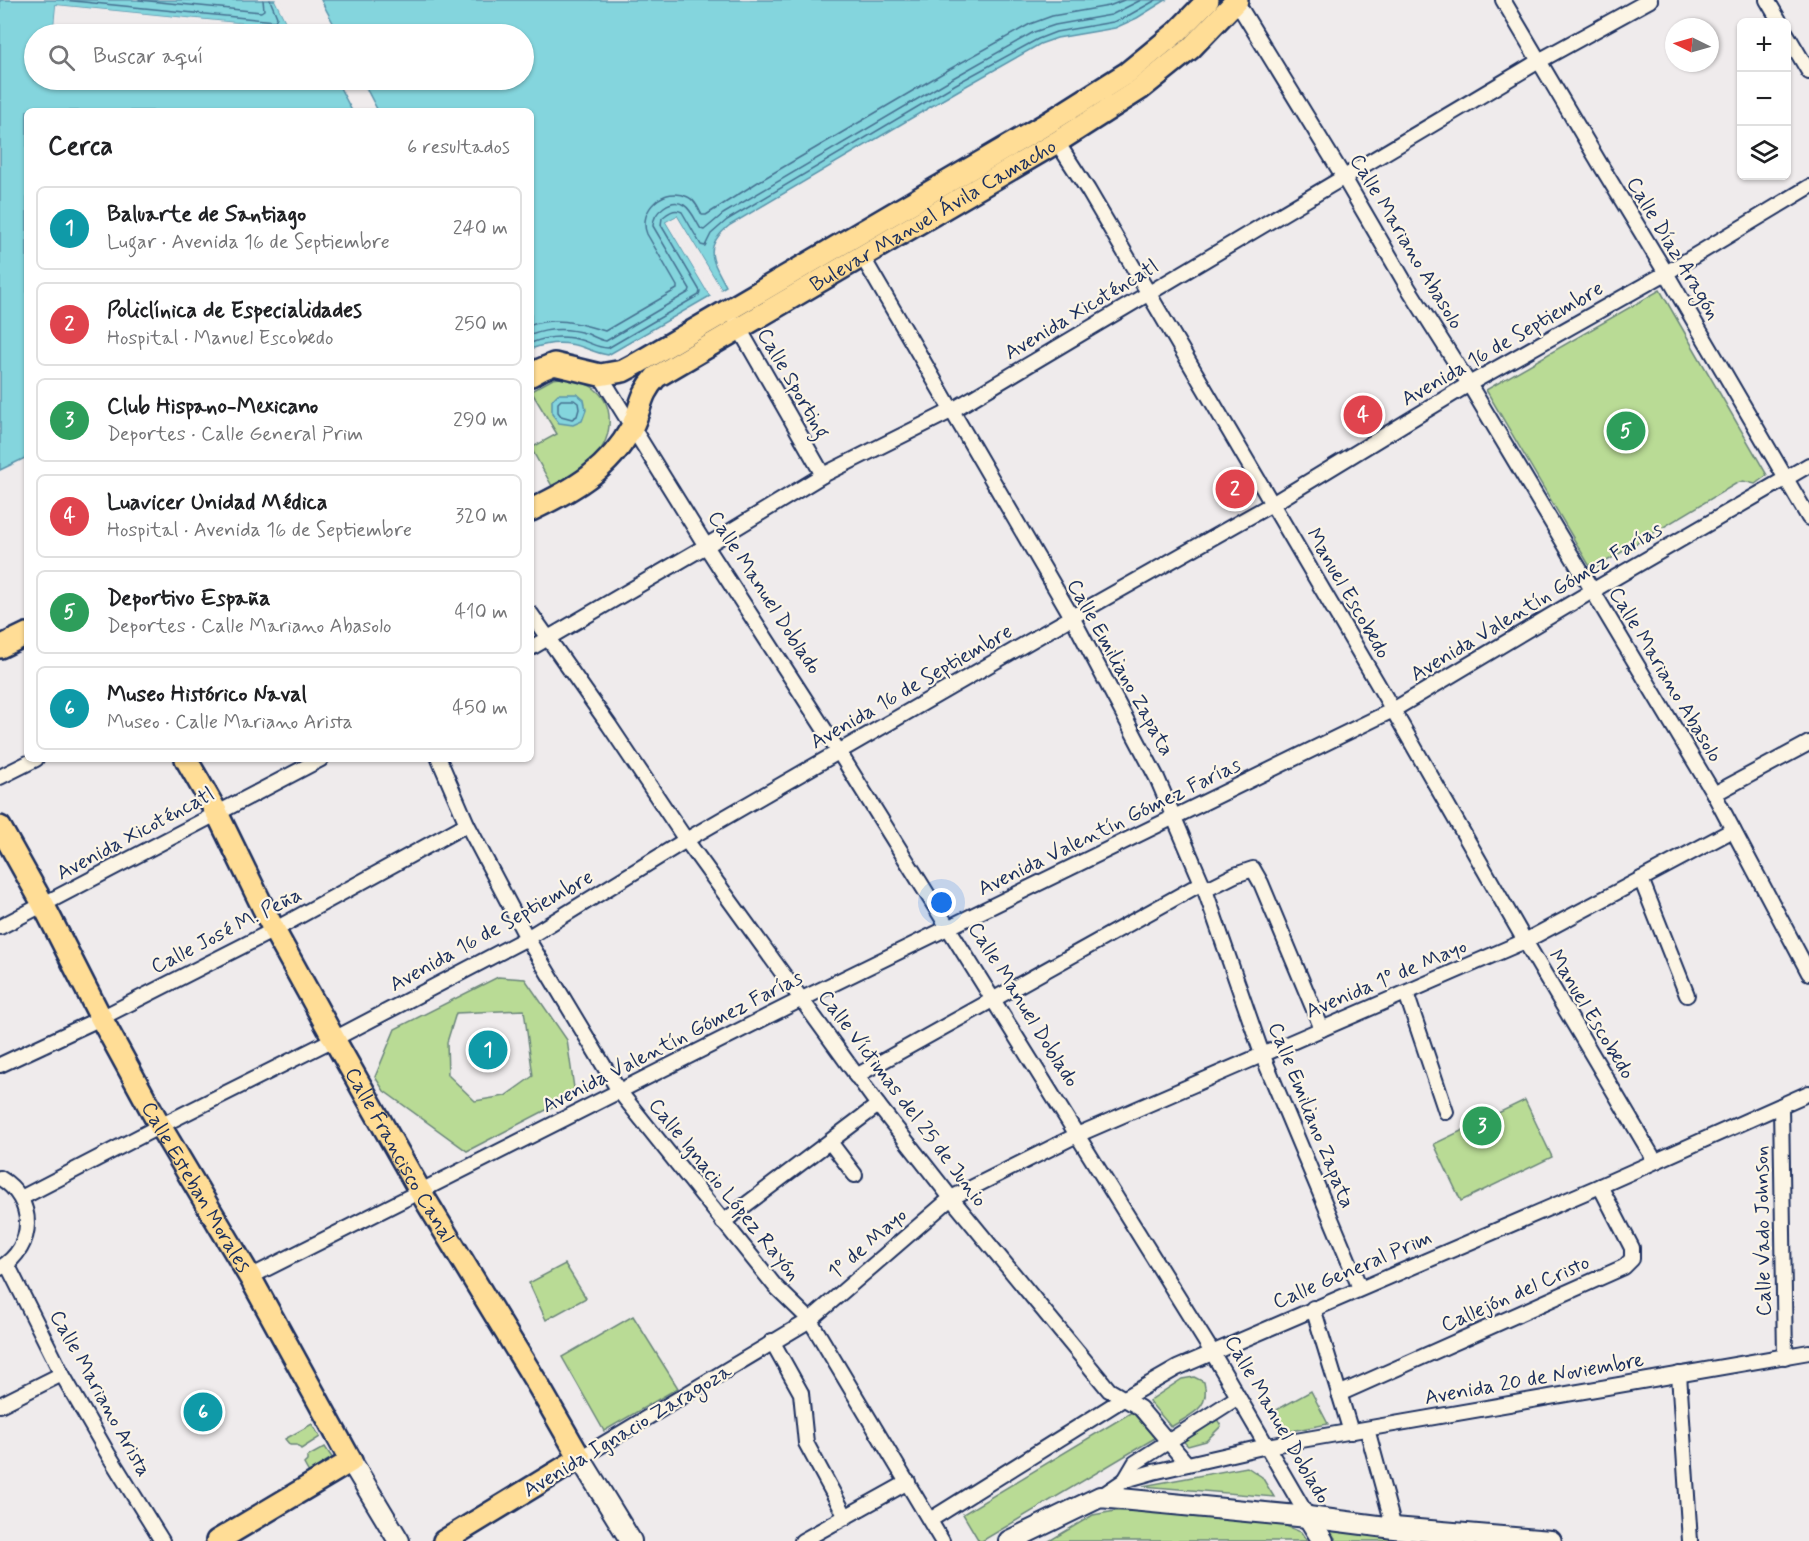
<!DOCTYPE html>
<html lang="es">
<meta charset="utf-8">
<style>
body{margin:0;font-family:Mynerve,sans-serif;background:#f2f2f2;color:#202124}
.controls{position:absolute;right:18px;top:18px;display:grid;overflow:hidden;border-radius:9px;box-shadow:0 2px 4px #0004}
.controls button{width:54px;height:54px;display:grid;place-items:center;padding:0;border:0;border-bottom:2px solid #e0e0e0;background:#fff;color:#202124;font:30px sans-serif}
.compass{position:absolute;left:1665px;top:18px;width:54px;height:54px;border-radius:50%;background:#fff;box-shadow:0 2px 4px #0004;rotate:275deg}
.you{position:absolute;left:942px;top:903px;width:21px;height:21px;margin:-15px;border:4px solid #fff;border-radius:50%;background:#1a73e8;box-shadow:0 0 0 9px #1a73e833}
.badge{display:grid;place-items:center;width:39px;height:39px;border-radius:50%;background:#0b8043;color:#fff;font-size:20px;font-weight:700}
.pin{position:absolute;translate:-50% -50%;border:3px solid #fff;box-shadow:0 2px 6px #0006}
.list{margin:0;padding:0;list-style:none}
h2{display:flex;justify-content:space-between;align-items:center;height:78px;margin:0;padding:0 24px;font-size:26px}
h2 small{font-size:20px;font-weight:400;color:#757577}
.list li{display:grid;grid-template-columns:39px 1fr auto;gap:18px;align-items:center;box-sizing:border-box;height:84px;margin:0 12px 12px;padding:0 12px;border:2px solid #e0e0e0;border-radius:9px}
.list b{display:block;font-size:22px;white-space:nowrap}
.list p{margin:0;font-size:20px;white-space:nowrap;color:#757577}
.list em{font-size:20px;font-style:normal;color:#757577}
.icon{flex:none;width:33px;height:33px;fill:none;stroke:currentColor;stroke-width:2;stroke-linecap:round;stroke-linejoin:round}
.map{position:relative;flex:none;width:1809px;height:1541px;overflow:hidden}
.search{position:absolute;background:#fff;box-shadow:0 2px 4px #0004;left:24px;top:24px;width:510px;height:66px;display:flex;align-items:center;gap:15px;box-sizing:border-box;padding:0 21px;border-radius:33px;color:#757577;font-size:22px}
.panel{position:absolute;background:#fff;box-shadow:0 2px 4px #0004;left:24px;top:108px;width:510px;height:654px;border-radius:9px}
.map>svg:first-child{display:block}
.green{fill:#b9db95;stroke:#6a857a;stroke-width:1.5;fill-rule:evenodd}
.water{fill:#84d5dd;stroke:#5a93aa;stroke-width:1.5}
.pier{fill:#efebec}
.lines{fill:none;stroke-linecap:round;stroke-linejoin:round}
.shore{stroke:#457191;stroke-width:1.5}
.street-casing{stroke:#1b2f5e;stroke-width:18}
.secondary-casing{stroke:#1b2f5e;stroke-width:24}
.primary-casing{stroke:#1b2f5e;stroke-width:26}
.street{stroke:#fcf5e5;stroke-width:14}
.secondary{stroke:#fcf5e5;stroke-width:20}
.primary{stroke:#ffdd96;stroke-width:21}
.labels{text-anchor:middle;stroke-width:4.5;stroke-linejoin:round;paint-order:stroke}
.street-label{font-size:21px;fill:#1b2f5e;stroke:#fcf5e5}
</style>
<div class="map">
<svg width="1809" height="1541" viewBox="0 0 1809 1541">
<rect width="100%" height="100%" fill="#efebec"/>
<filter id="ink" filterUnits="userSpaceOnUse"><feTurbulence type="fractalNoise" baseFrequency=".0167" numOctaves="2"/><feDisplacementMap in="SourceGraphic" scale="12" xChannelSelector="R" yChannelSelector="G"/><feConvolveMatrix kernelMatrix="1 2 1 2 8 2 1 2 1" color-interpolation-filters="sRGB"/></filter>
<g filter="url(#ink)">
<g class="green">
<polygon points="1660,290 1767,475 1755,484 1743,481 1737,483 1592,570 1486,390"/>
<path d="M 560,378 C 571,379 583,381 592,387 C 616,403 613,437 595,457 C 584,470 567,478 552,486 L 531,448 L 557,434 L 531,391 L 553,379 Z"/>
<path d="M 498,977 L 525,979 L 567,1040 L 575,1095 L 467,1151 L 384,1091 L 375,1077 L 395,1029 ZM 524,1010 L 533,1076 L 505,1096 L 475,1101 L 448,1075 L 447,1042 L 456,1013 Z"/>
<polygon points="1525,1100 1552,1157 1461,1201 1434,1144"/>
<polygon points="565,1264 586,1298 546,1320 529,1283"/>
<polygon points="633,1316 678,1388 604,1431 562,1357"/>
<path d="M 1194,1377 L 1204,1382 C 1211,1409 1191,1414 1171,1427 L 1149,1401 L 1182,1379 Z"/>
<polygon points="1311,1391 1328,1424 1281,1433 1271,1413"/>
<polygon points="1132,1412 1155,1438 982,1541 979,1541 963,1514"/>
<polygon points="1217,1419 1221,1426 1206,1441 1188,1446 1182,1440"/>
<polygon points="312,1424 320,1437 301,1449 297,1445 290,1445 285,1439"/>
<polygon points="325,1447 333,1459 309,1473 304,1464 307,1461 307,1457"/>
<polygon points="1247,1467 1262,1477 1274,1497 1143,1486"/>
<polygon points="1115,1511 1147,1511 1276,1522 1301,1532 1307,1541 1049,1541 1093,1515"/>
<polygon points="1330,1531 1442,1541 1337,1541"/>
</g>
<g class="water">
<polygon points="0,0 275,0 289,28 56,5 54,26 136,34 34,34 34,80 336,80 352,111 27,111 27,457 0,470"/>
<path d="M 321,0 L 1166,0 L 1137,18 L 1115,28 L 1057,38 L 1040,44 L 959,90 L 730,225 C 702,247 712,260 726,286 L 721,289 L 677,216 L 666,222 L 710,296 L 608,355 C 600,354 593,351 585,348 C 566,341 549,342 531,349 L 531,111 L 378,111 L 362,80 L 524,80 L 524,34 L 339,34 Z"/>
<polygon points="558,394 577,394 584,400 586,410 582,421 573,425 559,423 552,414 552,400"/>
</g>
<g class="pier">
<polygon points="275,0 279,0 292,27 291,31 58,9 57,24 137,32 139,34 54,26 56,5 289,28"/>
<polygon points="677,216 721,289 718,291 676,220 670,223 712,294 710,296 666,222"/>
</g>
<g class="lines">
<g class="shore">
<polyline points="63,0 275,21 277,17 270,0"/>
<polyline points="139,0 261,12 264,10 263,0"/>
<path d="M 531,325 C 557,316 580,324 605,331 L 677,289 L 677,286 L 647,234 C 637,210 665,185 688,197 C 695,200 698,208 702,215 L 706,215 L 758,182 L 948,70 L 1030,24 L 1052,16 L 1109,6 L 1124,0"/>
<path d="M 531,335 C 549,328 569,328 588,334 C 594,337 600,340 606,341 L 689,292 L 690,289 L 653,226 C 653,212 671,197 684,205 C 692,210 696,222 701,229 L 704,230 L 723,214 L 953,78 L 1034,32 L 1055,25 L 1111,15 L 1141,0"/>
<path d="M 531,343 C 548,336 566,335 584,341 C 592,344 599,348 608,348 L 699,295 L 700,291 L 661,225 L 662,218 C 668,213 674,208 682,212 L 701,245 L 705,246 L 711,234 L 727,220 L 956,84 L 1038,39 L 1056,32 L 1113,22 L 1124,18 L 1156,0"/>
<polygon points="561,400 574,400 578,403 579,409 577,416 572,419 561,416 558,412 558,403"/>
</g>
<g class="street-casing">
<g id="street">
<polyline points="1503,0 1603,169 1666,273 1809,518"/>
<polyline points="1767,0 1780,22"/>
<polyline points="1236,1 1343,176 1407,286 1469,384 1714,794 1809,973"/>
<polyline points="1786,33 1809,72"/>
<polyline points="1057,142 1088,190 1393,710 1525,941 1655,1161"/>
<polyline points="862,256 1072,617 1157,778 1205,890 1262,1054 1360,1288"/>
<polyline points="736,323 823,475"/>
<polyline points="600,375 706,546 839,752 1212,1352 1308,1517"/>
<polyline points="531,614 609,725 686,840 878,1105 951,1198 1109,1390 1140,1408 1187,1464"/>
<polyline points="531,648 706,546 823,475 951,411 1539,61 1650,0"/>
<polyline points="439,759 467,824 527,938 619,1091 775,1286 810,1320 942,1541"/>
<polyline points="0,777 36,759"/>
<polyline points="1714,794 1809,743"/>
<polyline points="1641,879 1687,995"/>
<polyline points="1205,890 1235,875 1253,869 1261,883 1322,1029"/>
<polyline points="0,927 321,759"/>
<polyline points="1406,993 1446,1112"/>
<polyline points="0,1065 101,1018 274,930 467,824"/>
<polyline points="856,1076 1202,883"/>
<polyline points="1781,1106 1785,1357"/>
<polyline points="830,1142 855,1175"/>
<path d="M 0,1178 C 36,1199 36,1247 0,1268"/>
<polyline points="21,1198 160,1126 334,1039 527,938 686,840 1072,617 1272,504 1469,384 1666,273 1809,187"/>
<polyline points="723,1222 878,1105"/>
<polyline points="7,1264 62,1374 108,1454 162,1541"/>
<polyline points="250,1277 802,999 1393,710 1592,591 1809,465"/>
<polyline points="1313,1308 1351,1432"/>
<polyline points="772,1341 801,1393 806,1443 846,1517"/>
<polyline points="1679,1374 1690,1541"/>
<polyline points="1339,1394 1624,1267 1632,1259 1632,1248 1600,1186"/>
<polyline points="0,1405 62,1374"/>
<polyline points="1367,1429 1394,1528"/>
<polyline points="580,1458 810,1320 951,1198 1077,1135 1525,941 1733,830"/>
<polyline points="1125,1480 1135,1463 1238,1397"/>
<polyline points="1100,1497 1125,1480 1153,1472 1267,1446 1809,1352"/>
<polyline points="930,1520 1123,1399 1177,1368 1600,1186 1809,1093"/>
<polyline points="802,1541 908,1482"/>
</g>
</g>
<g class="secondary-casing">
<g id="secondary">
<polyline points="580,1458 631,1541"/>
<polyline points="351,1461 399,1541"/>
<polyline points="1308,1517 1323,1541"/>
<polyline points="1009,1541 1100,1497 1308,1517 1394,1528 1551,1541"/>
</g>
</g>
<g class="primary-casing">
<g id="primary">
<polyline points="531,375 542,369 554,364 600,375 623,371 638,363 1048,123 1127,73 1177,32 1208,0"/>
<path id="s1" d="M 531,510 C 573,490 609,470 632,427 C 642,407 639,396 656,377 L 1057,142 L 1140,89 L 1191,48 L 1237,0"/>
<polyline points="0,647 27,634"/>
<path id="s2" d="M 186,759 L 217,813 L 274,930 L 334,1039 L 420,1191 L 538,1385 L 580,1458 L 444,1541"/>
<path id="s3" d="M 0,827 L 43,904 L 101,1018 L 160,1126 L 250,1277 L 351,1461 L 217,1541"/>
</g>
</g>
<use href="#street" class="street"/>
<use href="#secondary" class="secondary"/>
<use href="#primary" class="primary"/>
</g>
</g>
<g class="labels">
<g class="street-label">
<text dy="7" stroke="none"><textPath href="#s1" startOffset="510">Bulevar Manuel Ávila Camacho</textPath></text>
<text transform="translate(1407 241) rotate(59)" y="7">Calle Mariano Abasolo</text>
<text transform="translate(1674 248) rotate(59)" y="7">Calle Díaz Aragón</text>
<text transform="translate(1081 309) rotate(-31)" y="7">Avenida Xicoténcatl</text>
<text transform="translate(1502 343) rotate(-30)" y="7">Avenida 16 de Septiembre</text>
<text transform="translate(794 383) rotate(60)" y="7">Calle Sporting</text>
<text transform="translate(765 592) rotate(57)" y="7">Calle Manuel Doblado</text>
<text transform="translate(1349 593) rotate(60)" y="7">Manuel Escobedo</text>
<text transform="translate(1536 601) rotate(-31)" y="7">Avenida Valentín Gómez Farías</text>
<text transform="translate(1121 667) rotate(61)" y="7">Calle Emiliano Zapata</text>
<text transform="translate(1666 674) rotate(59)" y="7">Calle Mariano Abasolo</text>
<text transform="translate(911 686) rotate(-30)" y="7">Avenida 16 de Septiembre</text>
<text transform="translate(1109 826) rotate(-26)" y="7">Avenida Valentín Gómez Farías</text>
<text transform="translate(135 833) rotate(-28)" y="7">Avenida Xicoténcatl</text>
<text transform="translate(226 930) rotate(-27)" y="7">Calle José M. Peña</text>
<text transform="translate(491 930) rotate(-29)" y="7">Avenida 16 de Septiembre</text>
<text transform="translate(1386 978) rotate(-23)" y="7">Avenida 1º de Mayo</text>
<text transform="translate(1024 1004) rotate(58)" y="7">Calle Manuel Doblado</text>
<text transform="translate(1592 1014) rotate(59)" y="7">Manuel Escobedo</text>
<text transform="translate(672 1041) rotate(-27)" y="7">Avenida Valentín Gómez Farías</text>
<text transform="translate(903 1098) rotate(53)" y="7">Calle Víctimas del 25 de Junio</text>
<text transform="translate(1312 1115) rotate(68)" y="7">Calle Emiliano Zapata</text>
<text dy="7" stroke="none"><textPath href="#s2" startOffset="450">Calle Francisco Canal</textPath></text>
<text dy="7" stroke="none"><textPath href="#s3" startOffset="410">Calle Esteban Morales</textPath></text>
<text transform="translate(725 1189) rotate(51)" y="7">Calle Ignacio López Rayón</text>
<text transform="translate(1762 1231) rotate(-91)" y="7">Calle Vado Johnson</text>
<text transform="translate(867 1243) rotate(-41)" y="7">1º de Mayo</text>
<text transform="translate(1352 1269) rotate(-23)" y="7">Calle General Prim</text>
<text transform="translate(1515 1293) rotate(-24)" y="7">Callejón del Cristo</text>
<text transform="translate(1534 1378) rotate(-10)" y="7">Avenida 20 de Noviembre</text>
<text transform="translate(101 1393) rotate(61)" y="7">Calle Mariano Arista</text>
<text transform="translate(1278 1419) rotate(60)" y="7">Calle Manuel Doblado</text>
<text transform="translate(627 1430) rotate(-31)" y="7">Avenida Ignacio Zaragoza</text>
</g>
</g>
</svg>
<div class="controls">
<button>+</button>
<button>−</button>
<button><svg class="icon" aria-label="layers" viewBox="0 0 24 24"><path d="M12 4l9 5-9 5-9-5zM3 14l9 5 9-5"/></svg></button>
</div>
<svg class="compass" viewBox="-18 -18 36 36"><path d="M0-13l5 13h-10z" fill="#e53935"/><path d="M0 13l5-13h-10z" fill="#757577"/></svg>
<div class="you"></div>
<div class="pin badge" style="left:488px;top:1050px;background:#0f9aa8">1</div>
<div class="pin badge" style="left:1235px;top:489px;background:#e0444e">2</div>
<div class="pin badge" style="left:1482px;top:1126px;background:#2e9e5b">3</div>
<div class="pin badge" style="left:1363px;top:415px;background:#e0444e">4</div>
<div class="pin badge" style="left:1626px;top:431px;background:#2e9e5b">5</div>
<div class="pin badge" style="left:203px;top:1412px;background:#0f9aa8">6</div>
<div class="search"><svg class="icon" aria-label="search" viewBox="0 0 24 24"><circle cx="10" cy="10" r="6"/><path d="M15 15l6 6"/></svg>Buscar aquí</div>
<section class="panel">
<h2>Cerca<small>6 resultados</small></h2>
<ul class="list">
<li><span class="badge" style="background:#0f9aa8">1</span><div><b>Baluarte de Santiago</b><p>Lugar · Avenida 16 de Septiembre</p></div><em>240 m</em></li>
<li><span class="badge" style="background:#e0444e">2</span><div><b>Policlínica de Especialidades</b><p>Hospital · Manuel Escobedo</p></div><em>250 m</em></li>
<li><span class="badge" style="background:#2e9e5b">3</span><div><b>Club Hispano-Mexicano</b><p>Deportes · Calle General Prim</p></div><em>290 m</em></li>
<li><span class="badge" style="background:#e0444e">4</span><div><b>Luavicer Unidad Médica</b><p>Hospital · Avenida 16 de Septiembre</p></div><em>320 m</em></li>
<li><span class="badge" style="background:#2e9e5b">5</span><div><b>Deportivo España</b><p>Deportes · Calle Mariano Abasolo</p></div><em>410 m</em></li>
<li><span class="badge" style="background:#0f9aa8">6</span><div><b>Museo Histórico Naval</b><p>Museo · Calle Mariano Arista</p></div><em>450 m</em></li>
</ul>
</section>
</div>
